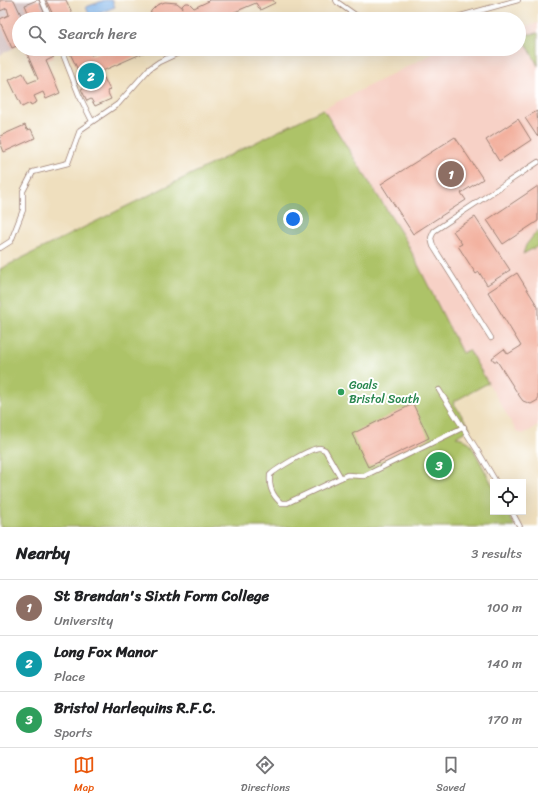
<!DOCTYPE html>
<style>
body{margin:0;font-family:Sriracha,sans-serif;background:#f2f2f2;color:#202124}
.controls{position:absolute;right:12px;bottom:12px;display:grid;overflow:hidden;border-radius:0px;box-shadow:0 4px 16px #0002}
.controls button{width:36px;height:36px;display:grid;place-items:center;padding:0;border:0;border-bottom:1px solid #e0e0e0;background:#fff;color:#202124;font:20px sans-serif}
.you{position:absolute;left:293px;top:219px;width:14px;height:14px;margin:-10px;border:3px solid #fff;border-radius:50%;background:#1a73e8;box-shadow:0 0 0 6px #1a73e833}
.badge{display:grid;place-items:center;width:26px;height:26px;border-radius:50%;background:#ea580c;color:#fff;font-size:13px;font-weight:700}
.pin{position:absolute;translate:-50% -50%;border:2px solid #fff;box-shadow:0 1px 4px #0006}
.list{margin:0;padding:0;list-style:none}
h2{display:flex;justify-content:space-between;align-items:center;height:52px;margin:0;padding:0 16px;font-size:17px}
h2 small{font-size:13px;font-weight:400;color:#757577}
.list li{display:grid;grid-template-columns:26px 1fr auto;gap:12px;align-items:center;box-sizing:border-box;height:56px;padding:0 16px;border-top:1px solid #e0e0e0}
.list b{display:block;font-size:15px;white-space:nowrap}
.list p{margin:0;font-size:13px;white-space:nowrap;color:#757577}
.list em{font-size:13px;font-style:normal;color:#757577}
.icon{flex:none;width:22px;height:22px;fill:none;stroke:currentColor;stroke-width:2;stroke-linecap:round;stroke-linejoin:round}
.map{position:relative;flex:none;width:538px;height:527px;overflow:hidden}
.search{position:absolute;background:#fff;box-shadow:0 4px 16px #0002;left:12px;right:12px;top:12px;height:44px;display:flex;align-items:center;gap:10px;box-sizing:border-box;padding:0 14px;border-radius:22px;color:#757577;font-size:15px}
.sheet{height:220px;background:#fff}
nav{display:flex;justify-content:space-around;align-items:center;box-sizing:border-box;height:56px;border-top:1px solid #e0e0e0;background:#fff;font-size:11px;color:#757577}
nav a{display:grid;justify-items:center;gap:2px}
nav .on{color:#ea580c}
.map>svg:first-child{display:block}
.built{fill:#f7d1c6}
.industrial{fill:#d2bfbf}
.green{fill:#adc368;stroke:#7c714a}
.water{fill:#7cb3eb;stroke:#63698b}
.building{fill:#f3b19f}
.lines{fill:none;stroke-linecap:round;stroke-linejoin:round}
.lane-casing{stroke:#9c7f74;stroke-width:6}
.lane{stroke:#fff;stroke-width:4.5}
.leisure-dot{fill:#2e9e5b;stroke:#fff;stroke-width:1.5}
.labels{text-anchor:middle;stroke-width:4;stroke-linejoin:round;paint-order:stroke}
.leisure-label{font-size:12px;fill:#27864d;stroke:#fff;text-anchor:start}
</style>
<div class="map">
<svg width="538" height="527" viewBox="0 0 538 527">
<rect width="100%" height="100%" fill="#fff"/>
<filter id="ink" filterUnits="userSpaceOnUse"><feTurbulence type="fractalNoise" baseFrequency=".025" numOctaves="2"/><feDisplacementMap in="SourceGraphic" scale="8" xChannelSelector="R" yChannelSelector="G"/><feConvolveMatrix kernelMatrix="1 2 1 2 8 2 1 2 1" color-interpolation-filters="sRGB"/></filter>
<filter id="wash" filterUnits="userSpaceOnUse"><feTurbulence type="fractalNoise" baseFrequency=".012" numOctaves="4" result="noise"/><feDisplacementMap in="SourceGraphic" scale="16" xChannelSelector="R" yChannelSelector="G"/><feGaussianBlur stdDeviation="0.9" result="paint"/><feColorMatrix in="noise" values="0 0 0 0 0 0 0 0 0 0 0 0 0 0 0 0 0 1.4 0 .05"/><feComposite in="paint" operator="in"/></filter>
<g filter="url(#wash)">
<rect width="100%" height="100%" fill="#efdfbe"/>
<polygon class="built" points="538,23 538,426 523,434 517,432 469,350 462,353 405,239 323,109 438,51 446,49 519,49 519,28"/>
<polygon class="industrial" points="0,0 45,0 52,19 19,19 19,45 0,55"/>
<g class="green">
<polygon points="538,33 538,66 522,35"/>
<polygon points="323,109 405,239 462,353 469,350 488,383 453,402 470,428 456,437 462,438 470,443 493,486 493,512 507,512 515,527 0,527 0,269"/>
<polygon points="538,230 538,246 523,254 526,245"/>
</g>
<polygon class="water" points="105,0 112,0 115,7 90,17 86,7"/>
<g id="blocks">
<g class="building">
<polygon points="0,0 14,0 23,19 19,19 19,45 12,48 0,22 0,19 9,15 7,8 0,11"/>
<polygon points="37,0 39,0 47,19 26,19 30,17 25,5"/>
<polygon points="46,0 66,0 75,19 55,19"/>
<polygon points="208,0 273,0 275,3 260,10 256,3 218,19 149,19 151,11 157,5 165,2 177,3 183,8 182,6 185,3 189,3 194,8 209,1"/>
<polygon points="25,49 50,49 54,57 46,61 60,93 46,99 43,92 34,96 37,102 31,105 30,103 22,107 9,80 23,73 28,83 38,79"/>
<polygon points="68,49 88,49 91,55 103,51 102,49 159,49 153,51 152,49 98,73 102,79 104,78 110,90 107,91 111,99 95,106 91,99 87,101 81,89 86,87"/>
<polygon points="537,111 538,135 537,136 525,118"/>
<polygon points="518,119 531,140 499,161 486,140"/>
<polygon points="25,125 27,130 31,129 35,138 4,152 0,142 0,136"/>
<polygon points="455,137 483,179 461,193 466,200 413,234 381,184"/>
<polygon points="538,186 538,221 503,244 487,220"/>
<polygon points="475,217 510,270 487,285 479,272 476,274 458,246 462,244 453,231"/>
<polygon points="517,273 538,307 538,400 531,404 523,401 520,397 497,361 494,361 492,358 504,349 508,354 521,346 488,292"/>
<polygon points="413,404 429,438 368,467 352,434"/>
</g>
</g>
</g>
<g filter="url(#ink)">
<use href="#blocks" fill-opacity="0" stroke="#9c7f74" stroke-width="1"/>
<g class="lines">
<g class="lane-casing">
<g id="lane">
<polyline points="42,0 50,19"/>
<polyline points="336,0 337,2 361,19"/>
<polyline points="450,19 518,0"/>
<polyline points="61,49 79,95 92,121"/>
<polyline points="0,248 11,241 23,210 23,191 33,172 68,163 80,130 118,104 149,69 159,62 187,49"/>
<polyline points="491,338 433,246 431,238 434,231 538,162"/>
<polyline points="439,390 479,453 496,482"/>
<path d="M 341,478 L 325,450 C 323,449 321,448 319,448 C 311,448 276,469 270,475 C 269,487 272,495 281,503 L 287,503 L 347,475 L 364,476 L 464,427"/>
<polyline points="512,512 520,527"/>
</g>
</g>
<use href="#lane" class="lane"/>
</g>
</g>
<circle class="leisure-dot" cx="341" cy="392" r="4"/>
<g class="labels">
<g class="leisure-label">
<text x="349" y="389">Goals<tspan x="349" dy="14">Bristol South</tspan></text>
</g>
</g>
</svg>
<div class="controls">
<button><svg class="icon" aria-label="locate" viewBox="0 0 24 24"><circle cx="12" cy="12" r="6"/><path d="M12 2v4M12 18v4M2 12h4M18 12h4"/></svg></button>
</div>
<div class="you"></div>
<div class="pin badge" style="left:451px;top:174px;background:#8d6e63">1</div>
<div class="pin badge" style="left:91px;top:76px;background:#0f9aa8">2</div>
<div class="pin badge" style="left:439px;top:465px;background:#2e9e5b">3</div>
<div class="search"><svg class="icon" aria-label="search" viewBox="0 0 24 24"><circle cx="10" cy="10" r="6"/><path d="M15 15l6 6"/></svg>Search here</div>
</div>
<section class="sheet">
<h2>Nearby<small>3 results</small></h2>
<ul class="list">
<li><span class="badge" style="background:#8d6e63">1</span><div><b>St Brendan's Sixth Form College</b><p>University</p></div><em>100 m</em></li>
<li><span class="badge" style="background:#0f9aa8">2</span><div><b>Long Fox Manor</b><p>Place</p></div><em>140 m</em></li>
<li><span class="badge" style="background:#2e9e5b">3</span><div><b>Bristol Harlequins R.F.C.</b><p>Sports</p></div><em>170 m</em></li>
</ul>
</section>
<nav>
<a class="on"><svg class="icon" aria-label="map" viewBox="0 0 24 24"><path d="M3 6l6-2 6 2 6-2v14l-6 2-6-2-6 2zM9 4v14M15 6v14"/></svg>Map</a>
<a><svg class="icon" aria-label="directions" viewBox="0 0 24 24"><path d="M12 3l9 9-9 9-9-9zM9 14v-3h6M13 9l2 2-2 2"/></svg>Directions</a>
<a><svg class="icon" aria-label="saved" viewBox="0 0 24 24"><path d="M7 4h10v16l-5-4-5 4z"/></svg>Saved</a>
</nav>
